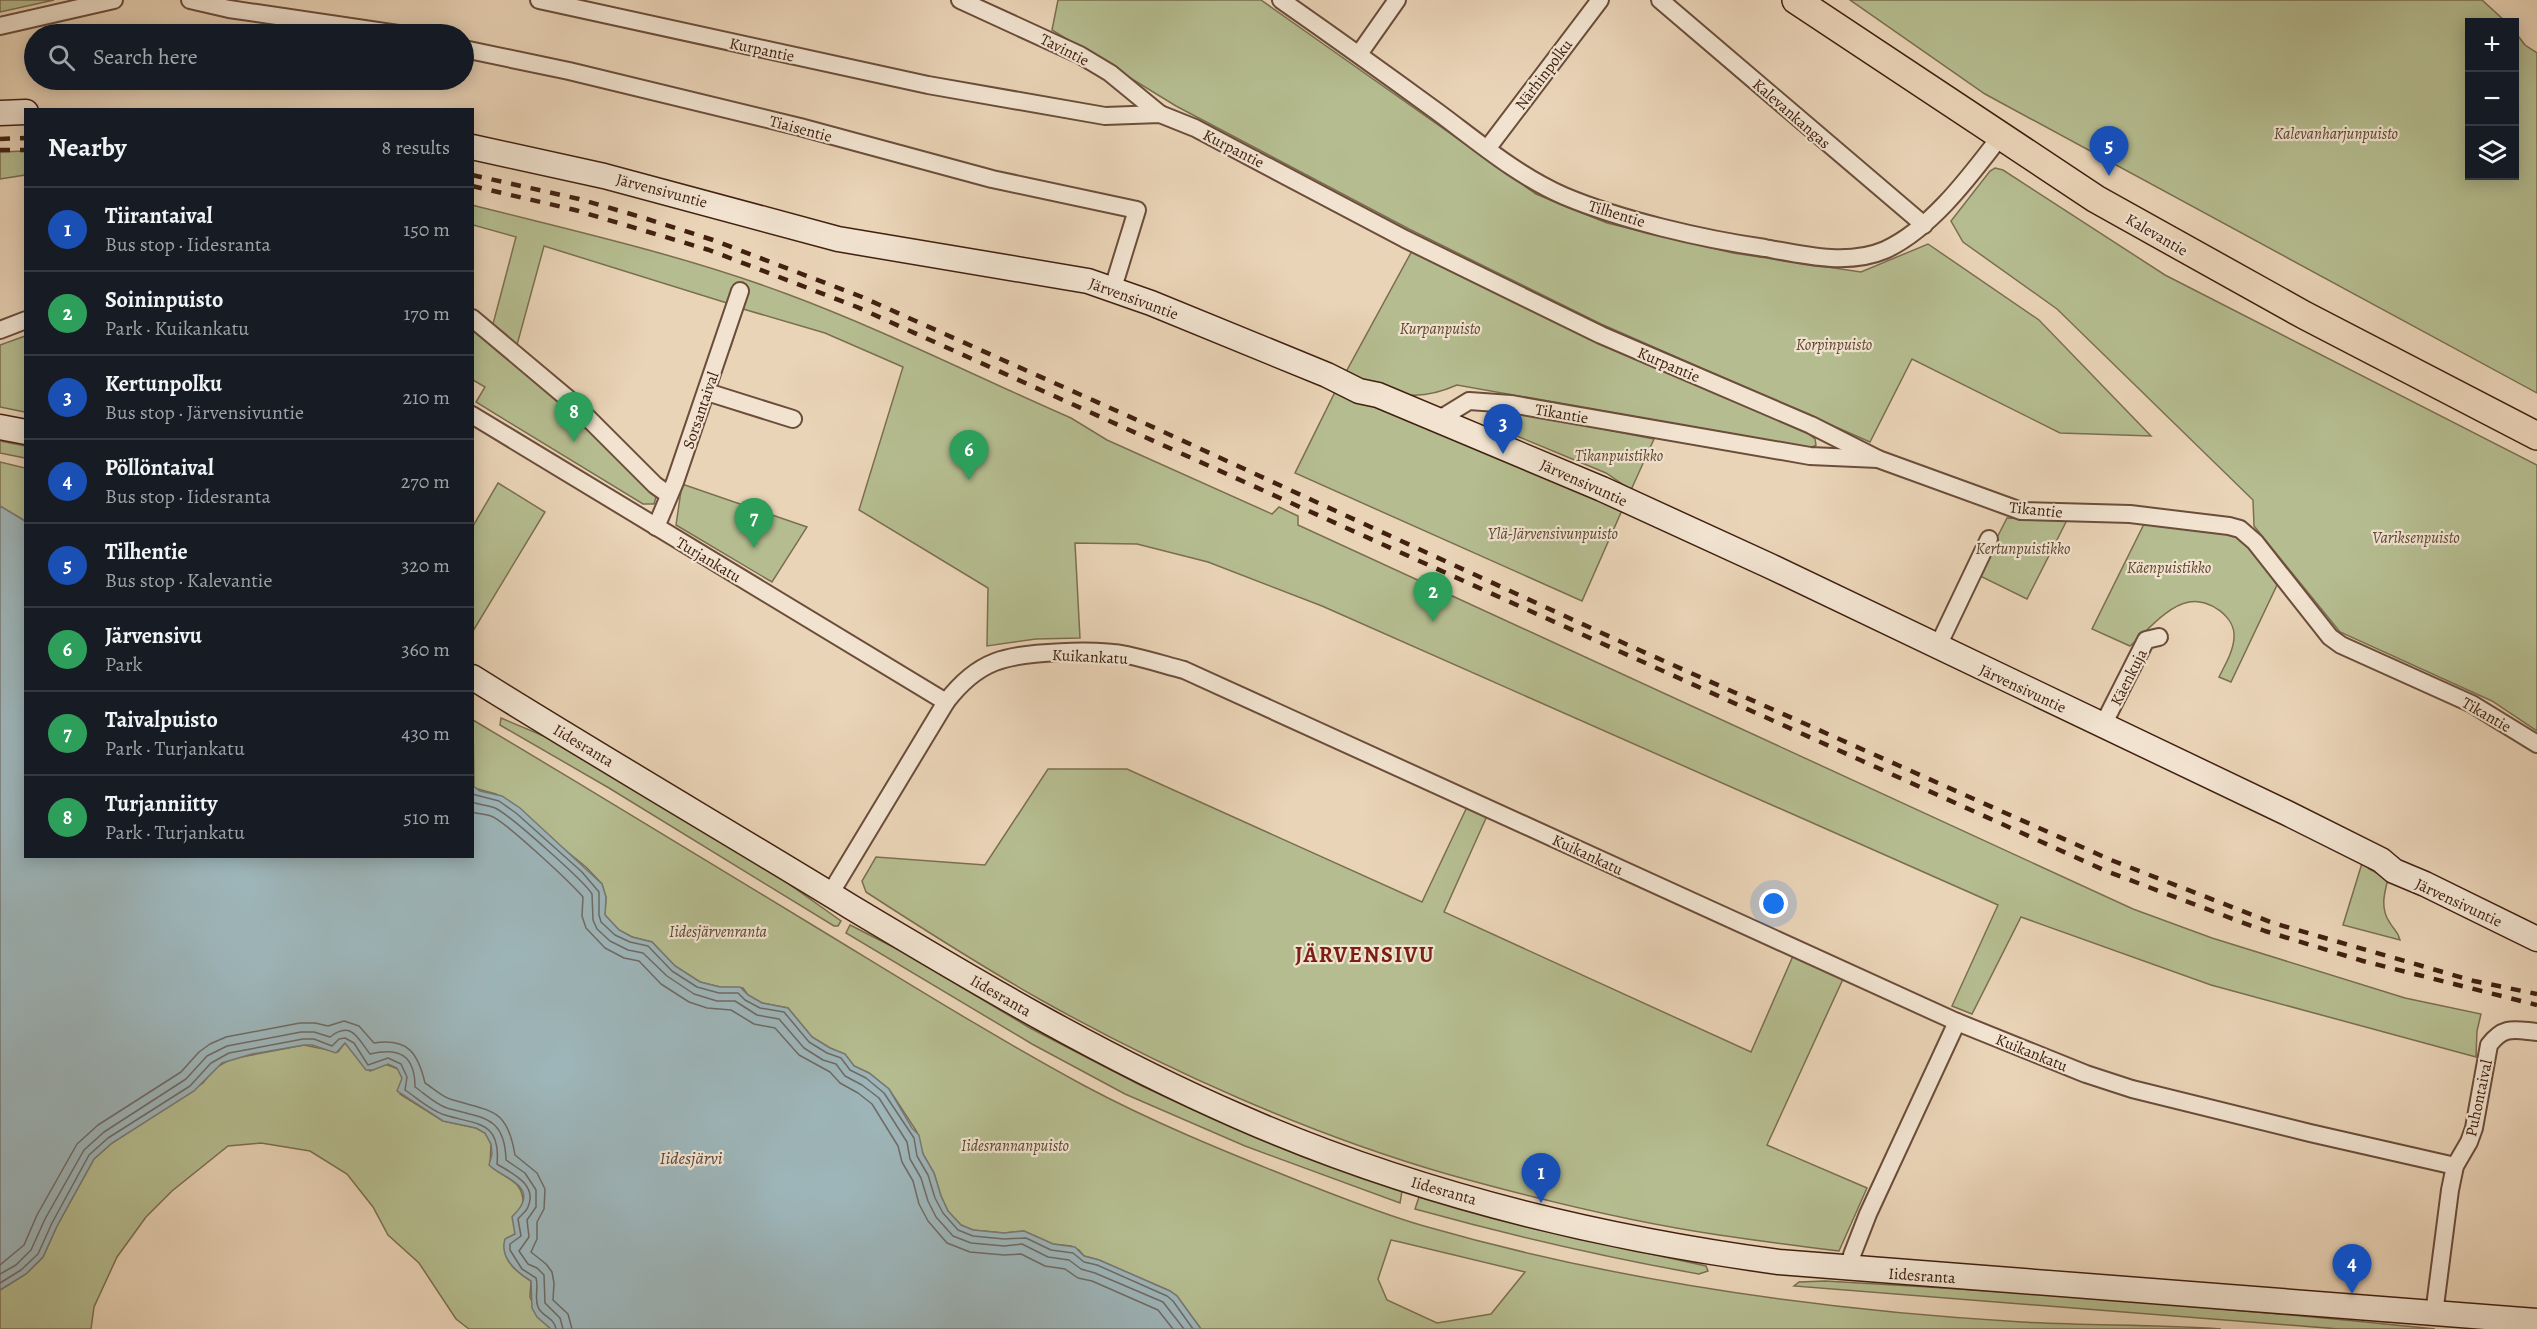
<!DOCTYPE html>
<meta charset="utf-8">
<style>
body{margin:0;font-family:Alegreya,serif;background:#20242c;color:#f1f3f6}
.controls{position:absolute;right:18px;top:18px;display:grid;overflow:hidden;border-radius:0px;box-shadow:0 3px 15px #0003}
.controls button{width:54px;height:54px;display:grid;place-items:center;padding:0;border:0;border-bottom:2px solid #363941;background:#171b24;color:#f1f3f6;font:30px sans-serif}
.you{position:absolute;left:1774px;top:904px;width:21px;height:21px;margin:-15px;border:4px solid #fff;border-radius:50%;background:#1a73e8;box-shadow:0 0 0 9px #1a73e833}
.badge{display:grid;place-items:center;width:39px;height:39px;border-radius:50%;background:#1a73e8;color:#fff;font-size:20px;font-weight:700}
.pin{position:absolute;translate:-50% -50px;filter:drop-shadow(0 2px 3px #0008)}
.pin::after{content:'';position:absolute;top:32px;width:21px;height:18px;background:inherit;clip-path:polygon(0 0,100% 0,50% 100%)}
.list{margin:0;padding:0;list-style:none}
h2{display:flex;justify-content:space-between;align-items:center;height:78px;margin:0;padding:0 24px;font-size:26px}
h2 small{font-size:20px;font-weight:400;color:#9ea1a6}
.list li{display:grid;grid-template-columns:39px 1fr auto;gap:18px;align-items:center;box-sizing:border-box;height:84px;padding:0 24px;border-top:2px solid #363941}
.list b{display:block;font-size:22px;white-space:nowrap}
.list p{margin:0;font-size:20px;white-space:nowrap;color:#9ea1a6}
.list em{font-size:20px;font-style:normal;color:#9ea1a6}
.icon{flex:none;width:33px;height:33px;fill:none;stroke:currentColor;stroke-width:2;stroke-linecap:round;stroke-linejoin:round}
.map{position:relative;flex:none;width:2537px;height:1329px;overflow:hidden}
.search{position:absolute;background:#171b24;box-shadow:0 3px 15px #0003;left:24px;top:24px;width:450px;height:66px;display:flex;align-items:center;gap:15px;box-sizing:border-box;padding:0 21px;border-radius:33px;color:#9ea1a6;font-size:22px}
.panel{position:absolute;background:#171b24;box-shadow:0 3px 15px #0003;left:24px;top:108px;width:450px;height:750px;border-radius:0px}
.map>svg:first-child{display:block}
.green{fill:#b5bd90;stroke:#7b6e50;stroke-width:1.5;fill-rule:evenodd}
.water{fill:#9db5b9;stroke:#787975;stroke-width:1.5}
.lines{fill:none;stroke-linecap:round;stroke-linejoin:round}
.shore{stroke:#6f6a64;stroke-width:1.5}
.street-casing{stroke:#6b4d3a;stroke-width:20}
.secondary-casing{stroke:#412010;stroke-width:27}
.primary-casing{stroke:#412010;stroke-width:30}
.street{stroke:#f1e3d0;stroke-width:16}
.secondary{stroke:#f1e3d0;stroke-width:24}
.primary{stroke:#ead4b7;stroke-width:27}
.rail{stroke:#412010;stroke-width:4.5;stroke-dasharray:10 10;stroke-linecap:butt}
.labels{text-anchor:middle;stroke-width:4.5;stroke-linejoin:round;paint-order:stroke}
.street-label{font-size:16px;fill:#412010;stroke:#f1e3d0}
.park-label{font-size:16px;font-style:italic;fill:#5e4730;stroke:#f1e3d0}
.water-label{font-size:18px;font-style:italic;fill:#58453a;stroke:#f1e3d0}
.district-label{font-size:22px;font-weight:bold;letter-spacing:1.5px;fill:#7a1f14;stroke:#f1e3d0}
</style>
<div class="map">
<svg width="2537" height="1329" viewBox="0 0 2537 1329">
<rect width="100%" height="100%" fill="#ead4b7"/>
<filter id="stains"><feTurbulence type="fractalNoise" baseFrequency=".00333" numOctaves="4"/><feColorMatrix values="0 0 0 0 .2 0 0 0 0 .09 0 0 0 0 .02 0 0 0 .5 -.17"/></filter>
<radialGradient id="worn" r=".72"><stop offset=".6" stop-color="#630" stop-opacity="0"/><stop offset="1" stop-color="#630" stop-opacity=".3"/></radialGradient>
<g class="green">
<polygon points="0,0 54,0 0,12"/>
<polygon points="1058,0 1261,0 1536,194 1607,223 1733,253 1861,272 1928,244 2039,320 2151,436 2060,433 1912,359 1870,442 1601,324 1409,229 1176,106 1052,30"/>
<polygon points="1850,0 2482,0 2506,22 2470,22 2470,176 2514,176 2515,32 2525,45 2537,53 2537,393 1985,94"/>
<polygon points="25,151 25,175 0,179 0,152"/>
<polygon points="1995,168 2003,170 2165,275 2537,465 2537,731 2492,701 2340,632 2254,526 2253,500 2057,309 1963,242 1951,221 1990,171"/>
<path d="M 472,205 C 578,232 686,256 787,294 C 884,330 977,377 1071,418 L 1107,440 L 1272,514 L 1279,507 L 1298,516 L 1298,525 L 2133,909 L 2212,938 L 2405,998 L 2481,1014 L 2477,1031 L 2476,1057 L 2211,985 L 2021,917 L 1972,1014 L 1952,1006 L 1998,905 L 1322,606 L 1208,562 L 1137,544 L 1075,543 L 1080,638 L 1036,639 L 987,646 L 988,588 L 859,510 L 903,367 L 825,333 L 743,309 L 730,349 L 715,344 L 727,303 L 544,246 L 517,345 L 493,324 L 516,237 L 473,225 Z"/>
<path d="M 1413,249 L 1806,432 L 1815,439 L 1816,445 L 1811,448 L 1457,385 C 1409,406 1391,391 1346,372 Z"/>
<polygon points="472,323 568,406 653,490 656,497 654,504 643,504 476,402 485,387 473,380"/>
<polygon points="25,336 26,336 25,412 0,407 0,345"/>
<polygon points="1336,390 1623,508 1582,601 1295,473"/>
<path d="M 1501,409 L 1654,439 L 1631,490 L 1606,473 L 1500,429 L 1491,421 C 1490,413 1494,411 1501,409 Z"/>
<polygon points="0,441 25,446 25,458 0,453"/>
<polygon points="0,462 25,468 25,521 0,506"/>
<polygon points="498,483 545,512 473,631 473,526"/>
<polygon points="682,484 807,527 772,582 676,525"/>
<polygon points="2007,518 2067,520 2027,599 1978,575"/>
<path d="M 2144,524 L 2232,534 L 2247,543 L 2277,585 L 2231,682 L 2219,677 C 2225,665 2233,652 2234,638 C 2236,617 2209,598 2189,602 C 2167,606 2147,631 2130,646 L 2092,629 Z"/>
<polygon points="501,718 553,740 779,877 841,921 838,926 834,926 609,788 500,725"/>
<path d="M 473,720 C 587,788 700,856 814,926 C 903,980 991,1035 1083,1085 C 1152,1122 1226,1152 1299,1181 C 1340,1197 1382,1214 1424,1226 C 1619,1282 1819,1310 2022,1322 C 2088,1326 2155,1324 2221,1329 L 1201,1329 L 1177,1296 L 1170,1291 L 1099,1260 L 1084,1256 L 1079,1250 L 1071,1246 L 1053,1244 L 1024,1231 L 1004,1233 L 973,1230 L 961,1225 L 948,1211 L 941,1196 L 934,1173 L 923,1154 L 917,1132 L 889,1089 L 869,1073 L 854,1066 L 845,1054 L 830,1048 L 812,1037 L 788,1008 L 762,1003 L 748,995 L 743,988 L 720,987 L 700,982 L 675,966 L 652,942 L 632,937 L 619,930 L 605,915 L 606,897 L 602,884 L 586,867 L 496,794 L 474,788 ZM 1391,1240 L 1400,1242 L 1525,1272 L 1491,1314 L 1437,1323 L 1387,1300 L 1378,1279 Z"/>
<path d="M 1048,769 L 1127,769 L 1422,902 L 1467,807 L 1487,816 L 1444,912 L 1751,1052 L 1793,956 L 1843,979 L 1767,1145 L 1867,1188 L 1839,1251 C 1799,1246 1759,1241 1719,1235 C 1629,1222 1533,1198 1447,1174 C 1309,1134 1166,1070 1041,1000 C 981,966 923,929 866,892 L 862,881 L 876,857 L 985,865 Z"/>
<path d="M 2363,860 L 2369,869 L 2388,879 C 2384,894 2380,909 2390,923 C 2394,930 2398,931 2400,940 L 2343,925 Z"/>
<polygon points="850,925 901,951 1030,1028 1142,1086 1234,1128 1402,1191 1400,1203 1245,1146 1125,1094 1032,1044 846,933"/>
<path d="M 345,1043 L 370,1071 L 385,1064 L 398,1069 L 402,1078 L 400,1094 L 443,1121 L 476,1128 L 485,1133 L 491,1144 L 490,1165 C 503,1179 524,1179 523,1204 C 508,1225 516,1212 515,1234 L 507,1238 C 499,1258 515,1271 531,1281 L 530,1297 L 540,1319 L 551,1329 L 469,1329 L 456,1319 L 419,1263 L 388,1235 L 373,1207 L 347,1174 L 310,1151 L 261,1143 L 228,1146 L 172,1191 L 146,1217 L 117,1257 L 94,1307 L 91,1329 L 0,1329 L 0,1290 L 26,1274 L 43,1257 L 57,1226 L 94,1159 L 112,1143 L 203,1083 L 215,1068 L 231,1059 L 304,1045 L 338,1052 Z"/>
<path d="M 1419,1197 L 1536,1229 L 1706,1266 L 1708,1271 L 1699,1274 C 1604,1257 1509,1235 1415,1209 Z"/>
<path d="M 1825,1281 C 2028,1292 2232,1308 2435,1329 L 2339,1329 L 1794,1286 L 1799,1282 Z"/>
</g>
<path class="water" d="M 0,506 L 25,521 L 26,856 L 472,856 L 473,786 L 480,791 L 502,796 L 520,808 L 602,884 L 606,897 L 605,915 L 619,930 L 632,937 L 652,942 L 675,966 L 700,982 L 720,987 L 740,987 L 748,995 L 762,1003 L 788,1008 L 812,1037 L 830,1048 L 845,1054 L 854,1066 L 869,1073 L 889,1089 L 912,1128 L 919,1135 L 923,1154 L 934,1173 L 941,1196 L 948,1211 L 961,1225 L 973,1230 L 1004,1233 L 1024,1231 L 1053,1244 L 1075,1247 L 1084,1256 L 1099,1260 L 1170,1291 L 1177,1296 L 1201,1329 L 551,1329 L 537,1317 L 532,1308 L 531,1281 C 518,1273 499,1258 505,1239 L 515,1234 L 512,1217 C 515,1213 519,1210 521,1206 C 534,1184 499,1176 489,1165 L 492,1154 L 491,1144 L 485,1133 L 476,1128 L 443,1121 L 397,1091 L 402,1078 L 397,1068 L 388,1064 L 373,1070 L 366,1070 L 345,1043 L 336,1053 L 312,1045 L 304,1045 L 252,1054 L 222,1063 L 194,1091 L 112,1143 L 94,1159 L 57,1226 L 43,1257 L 26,1274 L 0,1290 Z"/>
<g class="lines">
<g class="shore">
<polyline points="472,794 499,801 516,813 582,872 599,892 599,915 601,922 615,935 630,942 648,946 672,971 697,987 719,993 738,993 745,1000 760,1008 784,1012 809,1042 827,1053 841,1058 850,1070 866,1078 884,1093 914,1138 917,1156 928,1175 935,1198 943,1213 958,1230 973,1236 1004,1239 1026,1238 1051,1250 1073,1253 1084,1262 1097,1265 1167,1296 1173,1301 1193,1329"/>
<path d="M 472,802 C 480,805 488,805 495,808 C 509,814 585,882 592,894 L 593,920 L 597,929 L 610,941 L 628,950 L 643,953 L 667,976 L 694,994 L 717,1001 L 735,1001 L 757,1015 L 779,1019 L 804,1048 L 823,1060 L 836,1064 L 845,1076 L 862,1085 L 879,1098 L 907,1142 L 910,1159 L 921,1178 L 928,1201 L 936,1217 L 953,1236 L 971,1243 L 1004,1246 L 1022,1244 L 1048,1257 L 1069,1260 L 1081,1269 L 1095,1273 L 1163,1302 L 1184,1329"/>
<path d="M 472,812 C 478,814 486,814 491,816 C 505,821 572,884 583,897 L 582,916 L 586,928 L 605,948 L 624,958 L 639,961 L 661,984 L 689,1002 L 707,1008 L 731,1010 L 754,1024 L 775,1028 L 799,1055 L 830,1072 L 840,1083 L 858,1093 L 872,1104 L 898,1146 L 902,1162 L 913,1181 L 919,1204 L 928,1221 L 947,1243 L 970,1252 L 1004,1255 L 1021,1254 L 1045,1266 L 1065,1269 L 1078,1278 L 1092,1281 L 1158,1310 L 1173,1329"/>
<path d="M 0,1265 L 24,1245 L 37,1215 L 77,1144 L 98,1125 L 181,1072 L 199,1052 L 210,1044 L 226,1037 L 300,1023 L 315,1023 L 328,1026 L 344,1021 L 359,1026 L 374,1043 C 408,1038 418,1053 425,1083 C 433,1088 441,1096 450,1099 C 490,1112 507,1106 515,1155 L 537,1173 L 545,1189 L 544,1209 L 537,1222 L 537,1239 L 531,1252 L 546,1264 L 552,1272 L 554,1283 L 553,1300 L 568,1314 L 572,1329"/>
<path d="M 0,1274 L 16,1265 L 31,1250 L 45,1219 L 84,1150 L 104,1132 L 186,1079 L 207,1056 L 227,1046 L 301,1032 L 314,1032 L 330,1037 C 352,1020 358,1039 370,1054 C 399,1047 415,1055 415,1087 C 424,1093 435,1104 447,1108 C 481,1118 505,1115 506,1160 L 525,1173 L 536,1190 L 536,1207 L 527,1220 L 529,1237 L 519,1251 L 528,1264 L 537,1268 L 544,1275 L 545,1303 L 560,1318 L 563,1329"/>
<path d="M 0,1283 L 21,1270 L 38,1254 L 52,1223 L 89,1155 L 108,1138 L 190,1086 L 211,1063 L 229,1053 L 303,1039 L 314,1039 L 332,1046 L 339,1039 L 345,1038 L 354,1043 L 368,1065 L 388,1058 L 401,1064 L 407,1077 L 405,1090 C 417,1098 431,1111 445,1115 C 476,1125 501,1120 497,1164 C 511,1173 538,1184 528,1207 C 526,1212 521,1215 518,1219 L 521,1236 L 510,1244 L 510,1250 L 522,1269 L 536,1278 C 539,1288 534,1297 538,1307 C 542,1317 554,1317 556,1329"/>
</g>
<g class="street-casing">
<g id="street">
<polyline points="190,0 229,9 398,34"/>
<polyline points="539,0 928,85 1105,116 1160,114 1195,128 1405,239 1601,335 1811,425 1878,459"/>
<polyline points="960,0 1080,55 1110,73 1160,114"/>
<path d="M 1281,0 C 1334,37 1387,75 1439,113 C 1478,142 1518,176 1564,196 C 1621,220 1702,239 1765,248 C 1803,255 1848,266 1885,250 C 1931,229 1970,176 2000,137"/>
<polyline points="1660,0 1924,225"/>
<polyline points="0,26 114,0"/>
<polyline points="464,49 569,71 800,127 992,179 1137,210 1113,288"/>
<polyline points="1359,54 1397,0"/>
<polyline points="1487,149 1600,0"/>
<polyline points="472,318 572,402 655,485 669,495"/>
<polyline points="0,330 26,320"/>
<polyline points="707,392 793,419"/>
<polyline points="472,415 946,702"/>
<polyline points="1438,420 1469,401 1511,404 1810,456 1878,459 2021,511 2130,514 2229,526 2240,529 2255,542 2330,637 2341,645 2472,704 2537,744"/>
<polyline points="656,527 675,482 740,291"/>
<polyline points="1937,648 1989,539"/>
<polyline points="2103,725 2146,640 2159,637"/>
<path d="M 830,894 L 946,702 C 959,685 974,670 995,662 C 1023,651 1097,649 1127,655 C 1146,659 1165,665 1184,670 L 1957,1022 L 2086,1074 L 2132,1089 L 2310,1133 L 2455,1166"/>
<polyline points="1851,1269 1852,1255 1868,1214 1957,1022"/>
<path d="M 2434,1314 L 2450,1190 L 2455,1166 L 2469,1142 L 2474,1128 L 2489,1045 C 2504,1025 2515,1030 2537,1032"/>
</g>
</g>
<g class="secondary-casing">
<g id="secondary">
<polyline points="0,113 26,112"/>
<polyline points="472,147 604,176 838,239 1088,281 1151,303 1327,375 1359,391 1378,395 1602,489 1770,566 2287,813 2381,860 2394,871 2425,884 2537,939"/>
<polyline points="0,427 26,432"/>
<path d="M 472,677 C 597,755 725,830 851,907 C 978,983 1104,1058 1240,1117 C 1411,1192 1594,1237 1779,1262 L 2537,1321"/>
</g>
</g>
<g class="primary-casing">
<polyline id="primary" points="1796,0 2096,199 2304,315 2537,436"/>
</g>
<use href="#street" class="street"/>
<use href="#secondary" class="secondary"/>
<use href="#primary" class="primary"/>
<g class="rail">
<polyline points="0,139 26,138"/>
<polyline points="0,150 26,150"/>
<polyline points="472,175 579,199 641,217 713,240 862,297 1155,428 1628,645 2111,860 2273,923 2474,981 2537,994"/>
<polyline points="472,186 575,210 709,250 857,307 2106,871 2265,931 2363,961 2537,1005"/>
</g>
</g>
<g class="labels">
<g class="street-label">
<text transform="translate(762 49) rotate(12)" y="6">Kurpantie</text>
<text transform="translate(1065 49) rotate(27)" y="6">Tavintie</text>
<text transform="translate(1543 74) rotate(-53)" y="6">Närhinpolku</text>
<text transform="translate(1792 113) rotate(41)" y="6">Kalevankangas</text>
<text transform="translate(801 128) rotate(15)" y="6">Tiaisentie</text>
<text transform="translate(1234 148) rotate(27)" y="6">Kurpantie</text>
<text transform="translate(662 190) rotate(15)" y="6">Järvensivuntie</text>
<text transform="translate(1617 213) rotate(17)" y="6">Tilhentie</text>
<text transform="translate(2157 234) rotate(30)" y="6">Kalevantie</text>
<text transform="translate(1134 298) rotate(20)" y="6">Järvensivuntie</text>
<text transform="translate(1669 364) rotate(23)" y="6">Kurpantie</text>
<text transform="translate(700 410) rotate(-71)" y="6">Sorsantaival</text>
<text transform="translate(1562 413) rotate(10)" y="6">Tikantie</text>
<text transform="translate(1584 482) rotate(24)" y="6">Järvensivuntie</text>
<text transform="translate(2036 509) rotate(6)" y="6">Tikantie</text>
<text transform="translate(709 559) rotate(31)" y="6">Turjankatu</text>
<text transform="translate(1090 656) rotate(3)" y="6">Kuikankatu</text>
<text transform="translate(2128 677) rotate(-63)" y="6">Käenkuja</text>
<text transform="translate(2023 688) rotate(25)" y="6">Järvensivuntie</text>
<text transform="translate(2487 714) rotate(30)" y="6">Tikantie</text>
<text transform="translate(584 745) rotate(31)" y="6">Iidesranta</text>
<text transform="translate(1588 854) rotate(25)" y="6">Kuikankatu</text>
<text transform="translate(2459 902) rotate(25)" y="6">Järvensivuntie</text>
<text transform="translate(1001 995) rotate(30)" y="6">Iidesranta</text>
<text transform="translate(2032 1052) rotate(22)" y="6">Kuikankatu</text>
<text transform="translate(2478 1098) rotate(-78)" y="6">Puhontaival</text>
<text transform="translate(1444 1190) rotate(16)" y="6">Iidesranta</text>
<text transform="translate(1922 1275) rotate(4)" y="6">Iidesranta</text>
</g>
<g class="park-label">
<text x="2336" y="139">Kalevanharjunpuisto</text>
<text x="1440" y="334">Kurpanpuisto</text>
<text x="1834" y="350">Korpinpuisto</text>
<text x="1619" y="461">Tikanpuistikko</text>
<text x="1553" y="539">Ylä-Järvensivunpuisto</text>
<text x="2416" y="543">Variksenpuisto</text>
<text x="2023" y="554">Kertunpuistikko</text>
<text x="2169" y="573">Käenpuistikko</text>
<text x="718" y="937">Iidesjärvenranta</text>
<text x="1015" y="1151">Iidesrannanpuisto</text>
</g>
<g class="water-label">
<text x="691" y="1164">Iidesjärvi</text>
</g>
<g class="district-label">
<text x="1365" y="962">JÄRVENSIVU</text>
</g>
</g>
<rect width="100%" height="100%" filter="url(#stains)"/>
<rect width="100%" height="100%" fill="url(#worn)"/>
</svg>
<div class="controls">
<button>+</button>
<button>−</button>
<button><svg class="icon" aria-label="layers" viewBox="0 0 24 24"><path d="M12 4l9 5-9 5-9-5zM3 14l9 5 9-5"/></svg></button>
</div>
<div class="you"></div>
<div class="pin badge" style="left:1541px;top:1203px;background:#1a4fb4">1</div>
<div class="pin badge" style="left:1433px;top:622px;background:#2e9e5b">2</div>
<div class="pin badge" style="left:1503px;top:454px;background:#1a4fb4">3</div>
<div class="pin badge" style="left:2352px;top:1294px;background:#1a4fb4">4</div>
<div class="pin badge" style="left:2109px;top:176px;background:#1a4fb4">5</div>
<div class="pin badge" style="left:969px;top:480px;background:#2e9e5b">6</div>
<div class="pin badge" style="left:754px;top:548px;background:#2e9e5b">7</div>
<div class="pin badge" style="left:574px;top:442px;background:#2e9e5b">8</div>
<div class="search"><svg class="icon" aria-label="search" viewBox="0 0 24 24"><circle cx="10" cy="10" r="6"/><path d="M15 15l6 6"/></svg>Search here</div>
<section class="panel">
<h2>Nearby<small>8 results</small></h2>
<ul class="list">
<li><span class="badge" style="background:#1a4fb4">1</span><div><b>Tiirantaival</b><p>Bus stop · Iidesranta</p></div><em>150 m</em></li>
<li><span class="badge" style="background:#2e9e5b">2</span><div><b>Soininpuisto</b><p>Park · Kuikankatu</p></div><em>170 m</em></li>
<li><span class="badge" style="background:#1a4fb4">3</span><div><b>Kertunpolku</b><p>Bus stop · Järvensivuntie</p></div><em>210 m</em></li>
<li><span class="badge" style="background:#1a4fb4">4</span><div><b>Pöllöntaival</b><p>Bus stop · Iidesranta</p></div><em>270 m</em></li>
<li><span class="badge" style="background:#1a4fb4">5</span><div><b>Tilhentie</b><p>Bus stop · Kalevantie</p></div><em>320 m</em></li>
<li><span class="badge" style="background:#2e9e5b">6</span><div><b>Järvensivu</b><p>Park</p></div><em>360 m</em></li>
<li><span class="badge" style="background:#2e9e5b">7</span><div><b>Taivalpuisto</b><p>Park · Turjankatu</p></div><em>430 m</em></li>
<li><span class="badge" style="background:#2e9e5b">8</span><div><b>Turjanniitty</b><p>Park · Turjankatu</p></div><em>510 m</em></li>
</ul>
</section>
</div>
